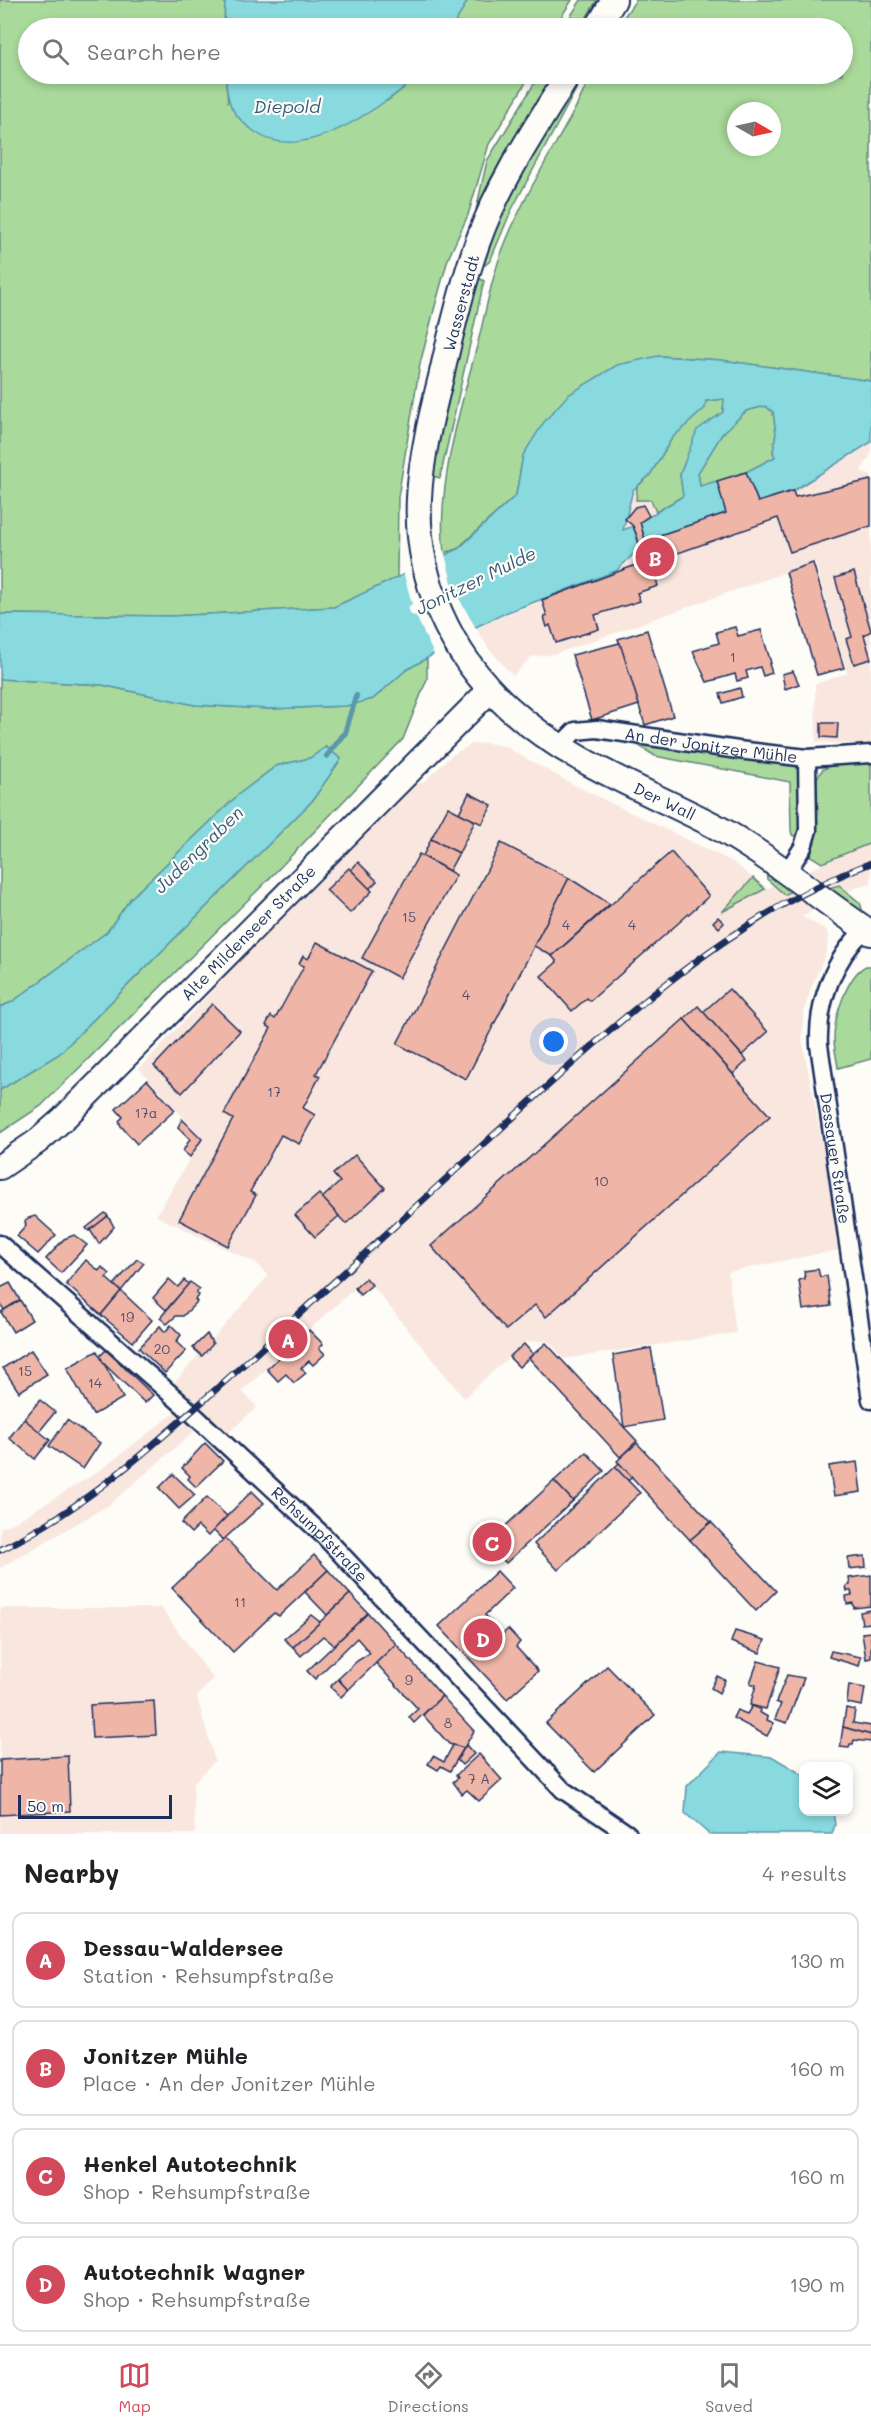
<!DOCTYPE html>
<meta charset="utf-8">
<style>
body{margin:0;font-family:Mali,sans-serif;background:#f2f2f2;color:#202124}
.controls{position:absolute;right:18px;bottom:18px;display:grid;overflow:hidden;border-radius:12px;box-shadow:0 3px 9px #0003}
.controls button{width:54px;height:54px;display:grid;place-items:center;padding:0;border:0;border-bottom:2px solid #e0e0e0;background:#fff;color:#202124;font:30px sans-serif}
.compass{position:absolute;left:727px;top:102px;width:54px;height:54px;border-radius:50%;background:#fff;box-shadow:0 3px 9px #0003;rotate:99deg}
.scale{position:absolute;left:18px;bottom:15px;width:154px;box-sizing:border-box;padding-left:6px;border:3px solid #1b2f5e;border-top:0;font-size:16px;line-height:21px;white-space:nowrap;color:#1b2f5e;-webkit-text-stroke:4px #fdfcf7;paint-order:stroke}
.you{position:absolute;left:554px;top:1042px;width:21px;height:21px;margin:-15px;border:4px solid #fff;border-radius:50%;background:#1a73e8;box-shadow:0 0 0 9px #1a73e833}
.badge{display:grid;place-items:center;width:39px;height:39px;border-radius:50%;background:#d1495b;color:#fff;font-size:20px;font-weight:700}
.pin{position:absolute;translate:-50% -50%;border:3px solid #fff;box-shadow:0 2px 6px #0006}
.list{margin:0;padding:0;list-style:none}
h2{display:flex;justify-content:space-between;align-items:center;height:78px;margin:0;padding:0 24px;font-size:26px}
h2 small{font-size:20px;font-weight:400;color:#757577}
.list li{display:grid;grid-template-columns:39px 1fr auto;gap:18px;align-items:center;box-sizing:border-box;height:96px;margin:0 12px 12px;padding:0 12px;border:2px solid #e0e0e0;border-radius:12px}
.list b{display:block;font-size:22px;white-space:nowrap}
.list p{margin:0;font-size:20px;white-space:nowrap;color:#757577}
.list em{font-size:20px;font-style:normal;color:#757577}
.icon{flex:none;width:33px;height:33px;fill:none;stroke:currentColor;stroke-width:2;stroke-linecap:round;stroke-linejoin:round}
.map{position:relative;flex:none;width:871px;height:1834px;overflow:hidden}
.search{position:absolute;background:#fff;box-shadow:0 3px 9px #0003;left:18px;right:18px;top:18px;height:66px;display:flex;align-items:center;gap:15px;box-sizing:border-box;padding:0 21px;border-radius:33px;color:#757577;font-size:22px}
.sheet{height:510px;background:#fff}
nav{display:flex;justify-content:space-around;align-items:center;box-sizing:border-box;height:84px;border-top:2px solid #e0e0e0;background:#fff;font-size:16px;color:#757577}
nav a{display:grid;justify-items:center;gap:3px}
nav .on{color:#d1495b}
.map>svg:first-child{display:block}
.built{fill:#f9e7df}
.green{fill:#a9da9b;stroke:#62847c;stroke-width:1.5;fill-rule:evenodd}
.water{fill:#88dadf;stroke:#5c96ab;stroke-width:1.5}
.pier{fill:#fdfcf7}
.lines{fill:none;stroke-linecap:round;stroke-linejoin:round}
.stream{stroke:#5c96ab;stroke-width:6}
.building{fill:#efb6a8;stroke:#1b2f5e;stroke-width:1.5}
.minor-casing{stroke:#1b2f5e;stroke-width:21}
.secondary-casing{stroke:#1b2f5e;stroke-width:28}
.minor{stroke:#fdfcf7;stroke-width:16}
.secondary{stroke:#fdfcf7;stroke-width:24}
.rail-casing{stroke:#1b2f5e;stroke-width:7}
.rail{stroke:#fdfcf7;stroke-width:4.5;stroke-dasharray:14;stroke-linecap:butt}
.labels{text-anchor:middle;stroke-width:4.5;stroke-linejoin:round;paint-order:stroke}
.number-label{font-size:14px;fill:#505170}
.street-label{font-size:16px;fill:#1b2f5e;stroke:#fdfcf7}
.water-label{font-size:18px;font-style:italic;fill:#365a7e;stroke:#fdfcf7}
</style>
<div class="map">
<svg width="871" height="1834" viewBox="0 0 871 1834">
<rect width="100%" height="100%" fill="#fdfcf7"/>
<filter id="ink" filterUnits="userSpaceOnUse"><feTurbulence type="fractalNoise" baseFrequency=".0167" numOctaves="2"/><feDisplacementMap in="SourceGraphic" scale="12" xChannelSelector="R" yChannelSelector="G"/><feConvolveMatrix kernelMatrix="1 2 1 2 8 2 1 2 1" color-interpolation-filters="sRGB"/></filter>
<g filter="url(#ink)">
<g class="built">
<polygon points="871,442 871,454 861,471 871,475 871,745 816,742 815,684 847,673 815,562 555,654 531,657 513,676 490,650 475,627 616,571 640,547 633,527 623,531 633,490 637,487 636,500 651,500 656,512 726,513 717,481 746,472 752,487"/>
<polygon points="488,743 504,746 572,784 733,862 753,878 724,911 765,889 871,843 871,883 857,887 802,916 826,930 829,936 826,954 811,988 804,1010 802,1039 843,1249 728,1272 736,1333 564,1359 548,1341 525,1342 464,1398 366,1278 242,1391 257,1407 227,1434 211,1417 109,1505 0,1568 0,1528 15,1522 99,1471 173,1414 187,1395 174,1383 268,1276 256,1263 156,1216 202,1138 139,1069 369,822 413,784 422,783 452,755 472,744"/>
<polygon points="0,1608 161,1608 213,1678 197,1697 215,1761 193,1783 195,1834 0,1834"/>
</g>
<g class="green">
<polygon points="0,0 225,0 224,28 28,28 28,74 225,74 228,102 387,101 422,74 531,74 489,144 468,215 448,259 435,306 420,364 398,497 397,578 334,607 172,616 0,614"/>
<polygon points="468,0 572,0 554,28 452,28"/>
<polygon points="581,0 597,0 580,28 563,28"/>
<path d="M 636,0 L 871,0 L 871,381 L 721,360 L 661,356 L 523,455 L 516,495 L 457,549 L 444,553 C 436,489 460,409 477,346 C 486,311 492,274 506,241 C 520,207 538,175 556,143 C 569,120 582,99 590,74 L 842,74 L 842,28 L 616,28 ZM 736,111 L 772,111 L 772,147 L 736,147 Z"/>
<polygon points="540,74 553,74 492,176 476,210 487,161"/>
<path d="M 580,74 L 583,74 L 580,82 L 511,211 L 490,261 L 485,265 L 481,263 C 505,195 543,135 580,74 Z"/>
<polygon points="477,277 484,281 440,478 433,476 441,432"/>
<polygon points="724,399 723,412 680,474 683,496 656,512 651,500 636,500 637,487 650,475 672,438 705,408 706,401"/>
<polygon points="765,406 773,412 776,433 773,452 775,457 746,472 700,487 698,472 722,434 746,411"/>
<polygon points="427,658 427,679 403,739 265,883 41,1106 0,1133 0,1090 59,1054 312,801 341,759 326,747 310,758 276,766 239,794 131,898 107,932 12,1002 0,1007 0,679 102,685 195,705 269,709 346,706 373,699 406,670"/>
<polygon points="627,738 790,761 801,771 800,827 797,837 792,835 791,830 790,782 655,756"/>
<polygon points="871,763 871,843 822,863 809,855 815,840 817,821 816,779 822,770 832,765"/>
<polygon points="766,872 792,890 785,895 767,879"/>
<polygon points="753,878 765,889 722,912"/>
<polygon points="839,885 860,903 864,915 829,888"/>
<path d="M 866,966 L 871,966 L 871,1059 L 838,1068 C 837,1059 834,1048 834,1039 C 834,1018 847,975 866,966 Z"/>
</g>
<g class="water">
<polygon points="225,0 468,0 452,28 224,28"/>
<path d="M 225,74 L 422,74 C 384,104 303,167 255,132 C 229,113 228,104 225,74 Z"/>
<polygon points="658,356 721,360 871,381 871,442 793,491 758,502 746,472 775,457 773,452 776,433 773,412 765,406 746,411 722,434 698,473 700,486 717,481 726,513 645,540 640,522 683,496 680,474 697,430 723,412 724,399 706,401 705,408 672,438 650,475 633,490 623,530 633,526 640,548 616,571 508,612 469,630 441,650 406,670 373,699 346,706 269,709 195,705 102,685 0,679 0,614 172,616 334,607 458,549 516,495 523,455 544,422 568,395 617,365"/>
<polygon points="326,747 341,759 312,801 59,1054 0,1090 0,1007 12,1002 107,932 131,898 239,794 276,766 310,758"/>
<polygon points="721,1752 773,1757 803,1775 804,1812 833,1812 835,1825 832,1834 709,1834 685,1813 687,1786"/>
</g>
<polygon class="pier" points="444,550 452,583 458,584 460,591 457,595 477,630 435,657 416,616 411,615 408,607 412,604 403,571"/>
<g class="lines">
<polyline class="stream" points="327,756 345,733 356,696"/>
</g>
<g class="building">
<polygon points="746,472 758,502 793,491 795,497 871,480 871,526 790,552 778,518 652,562 658,586 637,593 640,601 595,615 599,629 556,643 550,625 547,627 544,617 547,616 542,600 644,562 637,536 633,526 625,519 635,507 643,505 649,516 640,522 645,540 726,513 717,481"/>
<polygon points="813,563 844,668 817,675 786,572"/>
<polygon points="854,572 871,631 864,635 871,659 854,664 846,639 852,637 835,578"/>
<polygon points="735,627 738,636 761,630 771,663 769,664 772,673 763,676 760,667 746,671 748,678 737,681 735,674 707,682 693,651 719,643 716,632"/>
<polygon points="647,630 673,716 645,725 618,639"/>
<polygon points="620,643 639,705 592,720 572,655"/>
<polygon points="793,671 799,684 785,689 782,674"/>
<polygon points="740,688 742,697 723,703 720,694"/>
<polygon points="821,723 838,723 837,738 821,737"/>
<polygon points="469,793 492,805 482,824 459,813"/>
<polygon points="448,807 475,821 459,853 431,839"/>
<polygon points="431,839 459,853 449,871 423,856"/>
<polygon points="501,843 569,878 466,1079 397,1044"/>
<polygon points="671,852 709,896 590,1001 587,998 572,1011 541,976 557,962 552,956"/>
<polygon points="419,854 456,875 399,978 362,958"/>
<polygon points="358,862 377,881 369,889 351,870"/>
<polygon points="349,868 372,891 350,913 326,890"/>
<polygon points="569,878 610,904 552,956 534,946"/>
<polygon points="718,917 724,923 719,928 713,922"/>
<polygon points="317,942 372,971 316,1074 320,1076 303,1108 315,1115 299,1144 281,1135 250,1192 256,1195 228,1246 179,1220 233,1119 224,1114 271,1028 266,1025 271,1016 275,1019 304,966 299,964 303,956 308,959"/>
<polygon points="729,989 768,1032 742,1055 703,1012"/>
<polygon points="212,1004 240,1031 182,1093 154,1066"/>
<polygon points="698,1006 747,1061 733,1074 684,1019"/>
<polygon points="684,1019 770,1116 546,1317 535,1305 506,1330 431,1246"/>
<polygon points="147,1080 175,1110 137,1144 121,1126 119,1121 123,1117 116,1109"/>
<polygon points="182,1119 202,1139 190,1157 183,1151 190,1139 178,1127"/>
<polygon points="355,1155 385,1188 346,1224 322,1198 340,1182 333,1174"/>
<polygon points="319,1194 339,1216 315,1237 295,1215"/>
<polygon points="105,1213 108,1216 89,1231 86,1228"/>
<polygon points="35,1216 56,1235 38,1254 17,1236 26,1226 25,1221 29,1218"/>
<polygon points="108,1216 114,1227 99,1244 90,1230"/>
<polygon points="74,1235 87,1245 61,1273 46,1259 64,1239"/>
<polygon points="137,1259 144,1263 121,1291 114,1285"/>
<polygon points="86,1260 99,1271 102,1267 110,1274 106,1278 121,1291 101,1315 66,1284"/>
<polygon points="818,1269 820,1277 827,1276 831,1306 803,1310 799,1280 805,1279 804,1271"/>
<polygon points="366,1278 372,1285 360,1295 355,1288"/>
<polygon points="169,1279 178,1287 184,1280 189,1284 166,1310 153,1298"/>
<polygon points="190,1282 200,1289 196,1293 199,1295 195,1299 197,1302 183,1316 176,1316 167,1324 160,1318"/>
<polygon points="10,1283 20,1300 4,1310 0,1303 0,1288"/>
<polygon points="121,1291 152,1320 133,1342 101,1315"/>
<polygon points="20,1300 32,1320 13,1332 1,1312"/>
<polygon points="171,1325 181,1335 176,1342 186,1351 165,1373 139,1348 160,1326 165,1332"/>
<polygon points="309,1330 323,1344 319,1348 325,1354 313,1365 309,1361 301,1368 306,1373 294,1383 286,1374 278,1381 267,1369"/>
<polygon points="207,1334 213,1344 202,1356 193,1348"/>
<polygon points="546,1343 637,1441 620,1457 529,1358"/>
<polygon points="524,1344 533,1354 519,1367 509,1357"/>
<polygon points="651,1348 663,1420 624,1427 613,1355"/>
<polygon points="31,1350 47,1374 19,1392 3,1368"/>
<polygon points="106,1350 153,1395 145,1403 103,1363 100,1356"/>
<polygon points="97,1351 123,1398 93,1415 67,1368"/>
<polygon points="40,1400 55,1412 39,1432 24,1419"/>
<polygon points="24,1419 50,1440 35,1459 9,1438"/>
<polygon points="67,1420 100,1443 83,1469 49,1446"/>
<polygon points="205,1443 223,1461 196,1487 188,1479 190,1476 182,1468"/>
<polygon points="637,1443 711,1522 690,1540 617,1461"/>
<polygon points="586,1452 604,1471 573,1501 554,1481"/>
<polygon points="857,1462 861,1492 834,1496 829,1466"/>
<polygon points="619,1463 632,1477 628,1481 615,1467"/>
<polygon points="615,1467 640,1493 558,1570 534,1544"/>
<polygon points="173,1474 195,1495 179,1509 159,1488"/>
<polygon points="554,1481 573,1501 506,1563 487,1543"/>
<polygon points="252,1491 264,1503 223,1540 213,1530"/>
<polygon points="207,1497 227,1516 208,1536 198,1526 191,1533 181,1523"/>
<polygon points="711,1522 776,1591 756,1611 690,1540"/>
<polygon points="225,1538 277,1590 314,1555 328,1570 279,1616 274,1613 233,1652 172,1588"/>
<polygon points="865,1556 866,1567 849,1569 848,1558"/>
<polygon points="328,1570 350,1594 327,1615 305,1592"/>
<polygon points="497,1571 513,1588 485,1615 503,1634 508,1629 520,1642 516,1647 538,1671 507,1699 439,1626"/>
<polygon points="871,1575 871,1606 854,1608 853,1603 847,1604 846,1596 852,1595 851,1591 847,1591 846,1586 850,1585 849,1578"/>
<polygon points="350,1594 368,1613 334,1645 323,1636 301,1656 293,1647"/>
<polygon points="871,1610 871,1623 862,1624 860,1612"/>
<polygon points="368,1613 396,1644 348,1690 338,1679 357,1661 370,1653 357,1638 315,1679 307,1671"/>
<polygon points="311,1615 320,1622 293,1647 284,1639"/>
<polygon points="735,1631 765,1640 760,1653 731,1642"/>
<polygon points="871,1632 871,1658 866,1659 862,1633"/>
<polygon points="396,1644 442,1696 414,1723 409,1717 418,1709 376,1663"/>
<polygon points="831,1651 861,1657 859,1666 829,1657"/>
<polygon points="758,1661 780,1667 766,1709 750,1705 756,1685 750,1683"/>
<polygon points="607,1666 655,1715 594,1772 546,1723"/>
<polygon points="787,1675 804,1678 787,1723 775,1719 781,1704 776,1702"/>
<polygon points="717,1676 725,1680 719,1693 711,1688"/>
<polygon points="338,1679 348,1690 341,1697 330,1687"/>
<polygon points="849,1685 865,1688 862,1706 847,1703"/>
<polygon points="442,1696 474,1731 464,1748 449,1744 423,1715"/>
<polygon points="154,1701 156,1735 92,1738 90,1705"/>
<polygon points="752,1706 761,1710 759,1712 768,1717 767,1720 774,1723 767,1736 733,1718 737,1710 747,1714"/>
<polygon points="846,1708 855,1710 853,1723 871,1726 871,1735 843,1727"/>
<polygon points="843,1727 871,1735 871,1742 854,1740 853,1744 850,1744 849,1748 840,1747"/>
<polygon points="453,1745 464,1748 450,1771 441,1766 438,1770 428,1764 433,1756 444,1762"/>
<polygon points="466,1745 474,1754 462,1765 457,1760"/>
<polygon points="479,1754 502,1780 479,1801 467,1790 462,1794 453,1782 458,1778 456,1775"/>
<polygon points="68,1756 70,1811 0,1815 0,1760"/>
</g>
<g class="lines">
<g class="minor-casing">
<g id="minor">
<path id="s1" d="M 559,747 L 575,731 L 597,729 L 738,750 L 807,758 L 871,754"/>
<polyline points="787,872 803,847 808,830 807,758"/>
<path id="s2" d="M 865,929 C 834,959 817,1002 819,1045 L 871,1400"/>
<path id="s3" d="M 0,1244 L 182,1404 L 325,1537 L 563,1790 L 628,1834"/>
</g>
</g>
<g class="secondary-casing">
<g id="secondary">
<polyline points="597,28 614,0"/>
<path id="s4" d="M 569,74 C 536,127 499,182 478,241 C 462,285 451,332 441,377 C 431,417 421,457 419,498 C 415,578 450,655 509,708 C 568,762 644,789 713,825 C 769,855 818,898 871,933"/>
<path id="s5" d="M 0,1167 L 38,1141 L 63,1119 L 490,690"/>
</g>
</g>
<use href="#minor" class="minor"/>
<use href="#secondary" class="secondary"/>
<g class="rail-casing">
<path id="rail" d="M 0,1550 C 88,1507 160,1439 232,1375 C 325,1291 416,1206 509,1121 C 619,1021 729,917 871,863"/>
</g>
<use href="#rail" class="rail"/>
</g>
</g>
<g class="labels">
<g class="number-label">
<text x="733" y="662">1</text>
<text x="409" y="922">15</text>
<text x="566" y="930">4</text>
<text x="632" y="930">4</text>
<text x="466" y="1000">4</text>
<text x="274" y="1097">17</text>
<text x="146" y="1118">17a</text>
<text x="601" y="1186">10</text>
<text x="127" y="1322">19</text>
<text x="162" y="1354">20</text>
<text x="25" y="1376">15</text>
<text x="95" y="1388">14</text>
<text x="240" y="1607">11</text>
<text x="409" y="1685">9</text>
<text x="448" y="1728">8</text>
<text x="479" y="1784">7 A</text>
</g>
<g class="street-label">
<text transform="translate(461 303) rotate(-75)" y="6">Wasserstadt</text>
<text dy="6" stroke="none"><textPath href="#s1" startOffset="160">An der Jonitzer Mühle</textPath></text>
<text dy="6" stroke="none"><textPath href="#s4" startOffset="873">Der Wall</textPath></text>
<text dy="6" stroke="none"><textPath href="#s5" startOffset="342">Alte Mildenseer Straße</textPath></text>
<text dy="6" stroke="none"><textPath href="#s2" startOffset="243">Dessauer Straße</textPath></text>
<text dy="6" stroke="none"><textPath href="#s3" startOffset="432">Rehsumpfstraße</textPath></text>
</g>
<g class="water-label">
<text x="287" y="113">Diepold</text>
<text transform="translate(476 581) rotate(-26)" y="6">Jonitzer Mulde</text>
<text transform="translate(199 850) rotate(-44)" y="6">Judengraben</text>
</g>
</g>
</svg>
<div class="controls">
<button><svg class="icon" aria-label="layers" viewBox="0 0 24 24"><path d="M12 4l9 5-9 5-9-5zM3 14l9 5 9-5"/></svg></button>
</div>
<svg class="compass" viewBox="-18 -18 36 36"><path d="M0-13l5 13h-10z" fill="#e53935"/><path d="M0 13l5-13h-10z" fill="#757577"/></svg>
<div class="scale">50 m</div>
<div class="you"></div>
<div class="pin badge" style="left:288px;top:1339px">A</div>
<div class="pin badge" style="left:655px;top:557px">B</div>
<div class="pin badge" style="left:492px;top:1542px">C</div>
<div class="pin badge" style="left:483px;top:1638px">D</div>
<div class="search"><svg class="icon" aria-label="search" viewBox="0 0 24 24"><circle cx="10" cy="10" r="6"/><path d="M15 15l6 6"/></svg>Search here</div>
</div>
<section class="sheet">
<h2>Nearby<small>4 results</small></h2>
<ul class="list">
<li><span class="badge">A</span><div><b>Dessau-Waldersee</b><p>Station · Rehsumpfstraße</p></div><em>130 m</em></li>
<li><span class="badge">B</span><div><b>Jonitzer Mühle</b><p>Place · An der Jonitzer Mühle</p></div><em>160 m</em></li>
<li><span class="badge">C</span><div><b>Henkel Autotechnik</b><p>Shop · Rehsumpfstraße</p></div><em>160 m</em></li>
<li><span class="badge">D</span><div><b>Autotechnik Wagner</b><p>Shop · Rehsumpfstraße</p></div><em>190 m</em></li>
</ul>
</section>
<nav>
<a class="on"><svg class="icon" aria-label="map" viewBox="0 0 24 24"><path d="M3 6l6-2 6 2 6-2v14l-6 2-6-2-6 2zM9 4v14M15 6v14"/></svg>Map</a>
<a><svg class="icon" aria-label="directions" viewBox="0 0 24 24"><path d="M12 3l9 9-9 9-9-9zM9 14v-3h6M13 9l2 2-2 2"/></svg>Directions</a>
<a><svg class="icon" aria-label="saved" viewBox="0 0 24 24"><path d="M7 4h10v16l-5-4-5 4z"/></svg>Saved</a>
</nav>
